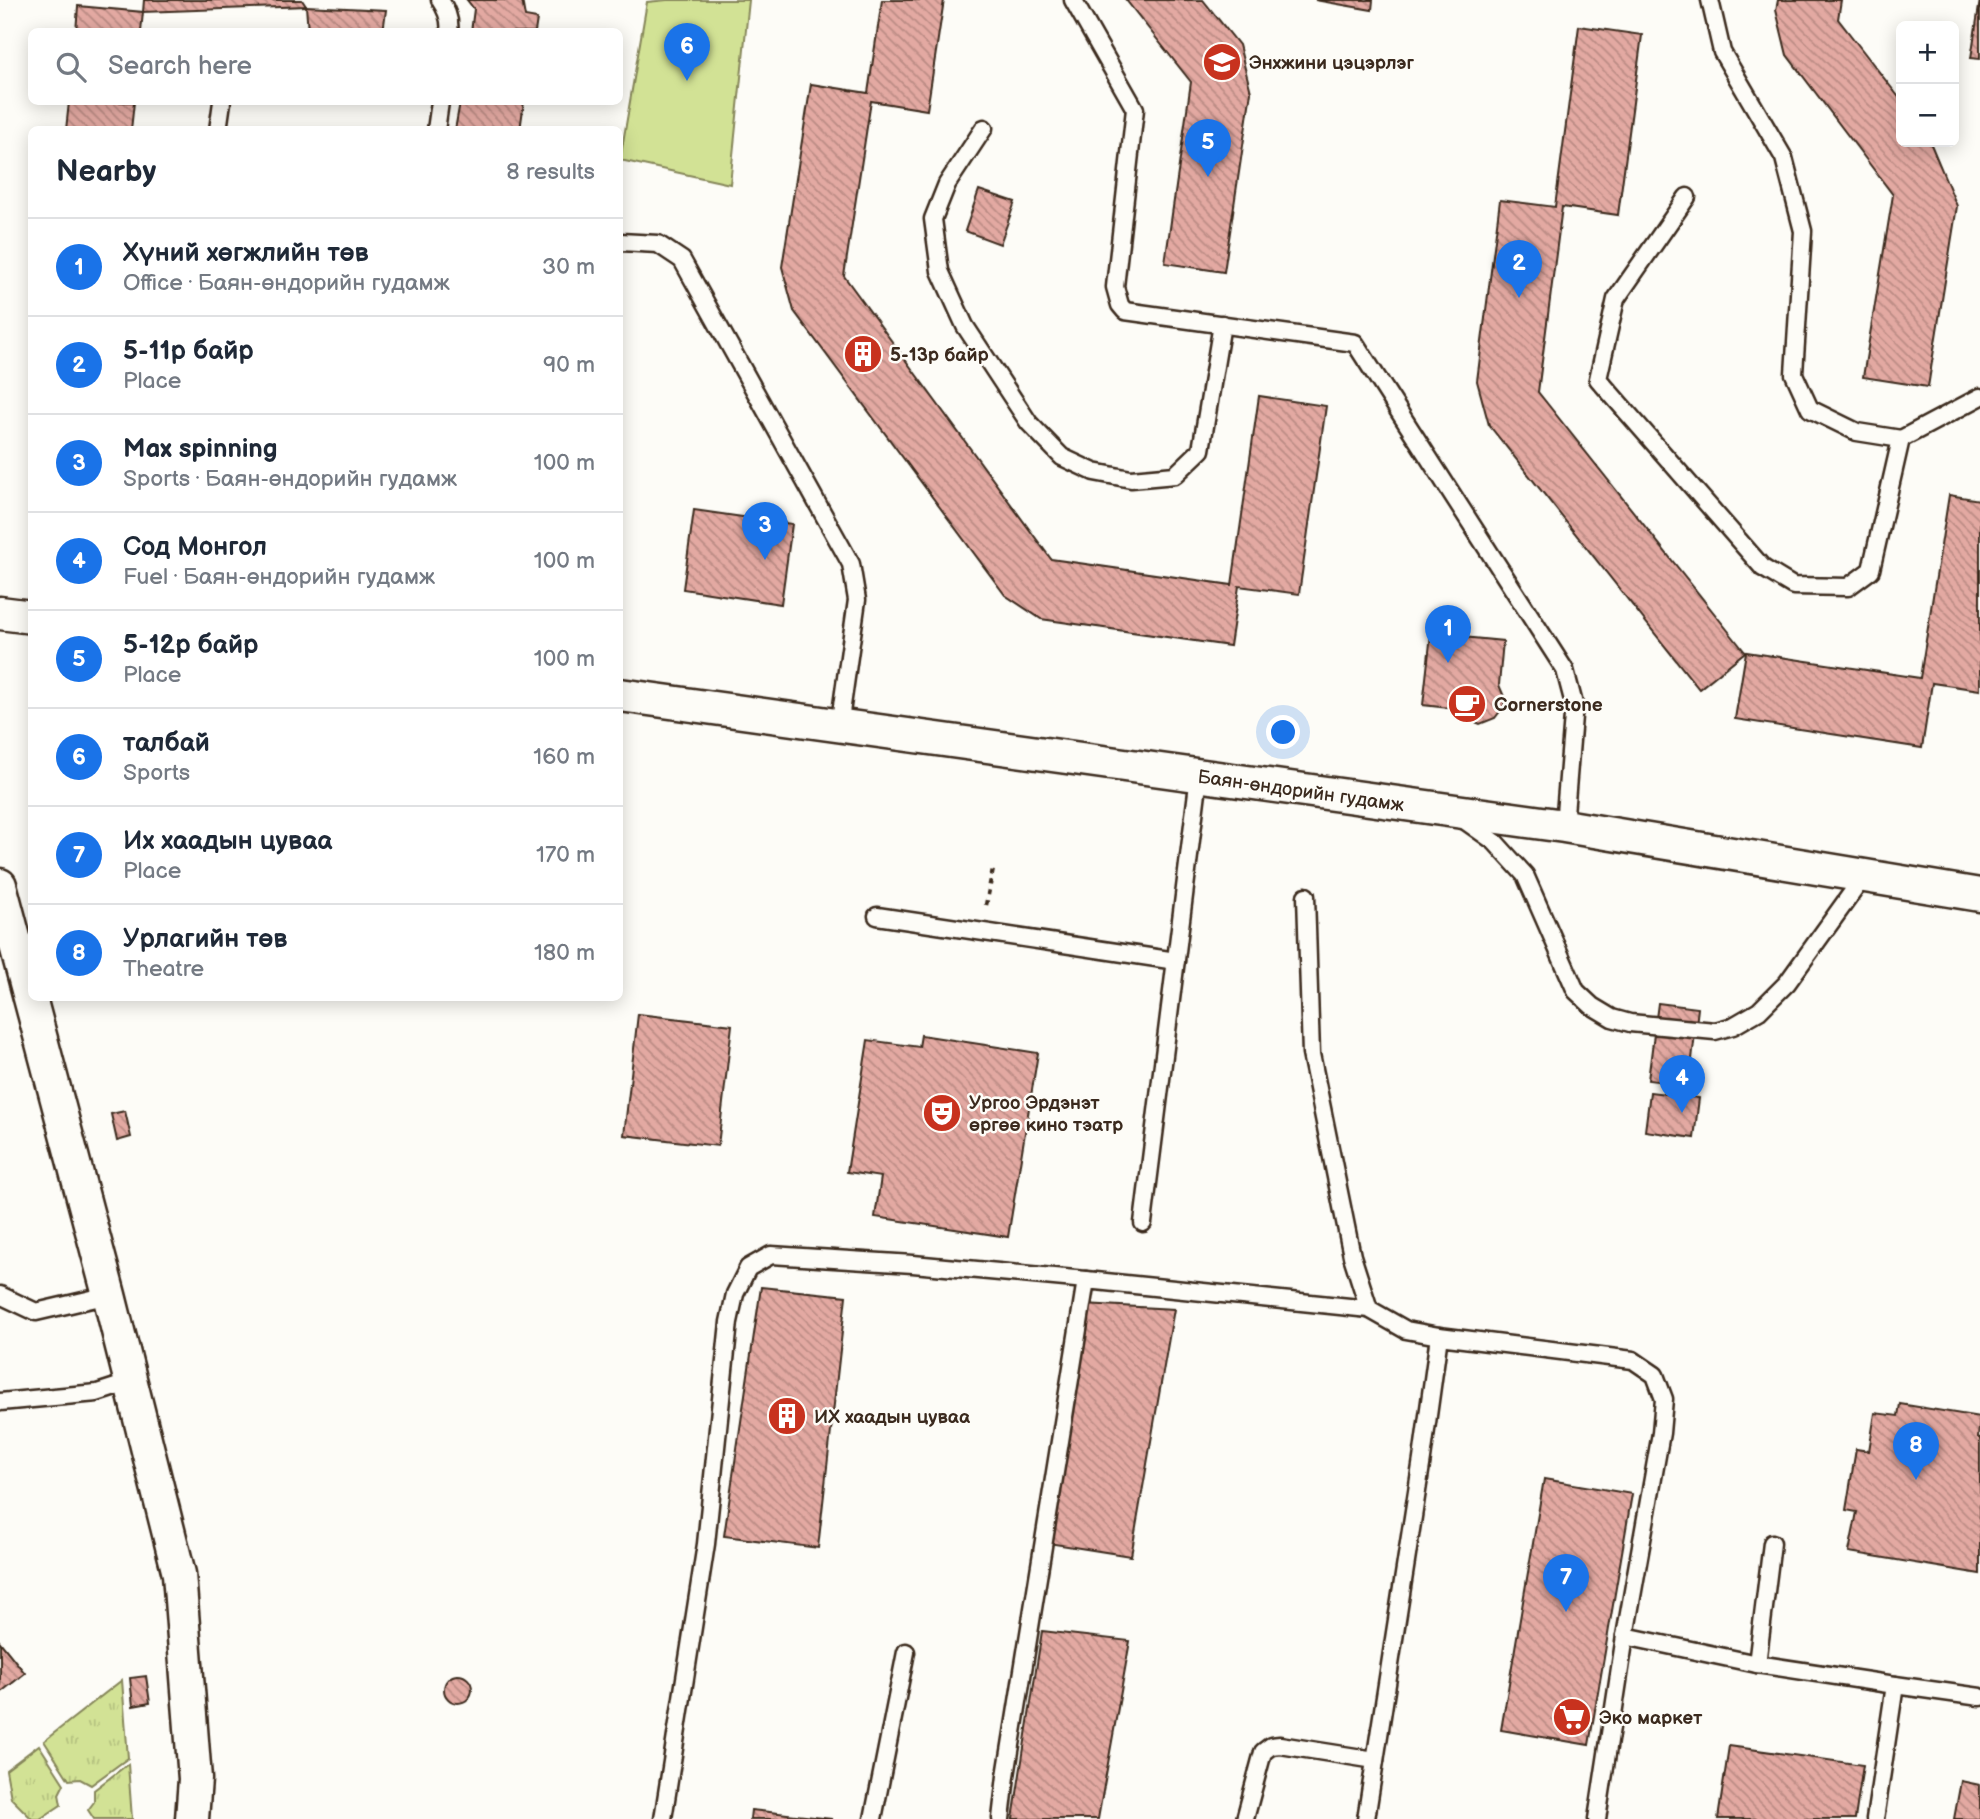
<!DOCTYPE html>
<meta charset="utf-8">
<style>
body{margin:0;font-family:"Balsamiq Sans",sans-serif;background:#f6f6f7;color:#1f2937}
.controls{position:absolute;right:21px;top:21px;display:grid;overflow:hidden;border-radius:10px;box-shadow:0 4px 18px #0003}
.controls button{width:63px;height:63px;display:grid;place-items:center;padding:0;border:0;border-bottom:2px solid #e0e1e3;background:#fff;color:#1f2937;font:35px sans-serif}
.you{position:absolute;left:1284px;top:733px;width:24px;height:24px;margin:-18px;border:5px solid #fff;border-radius:50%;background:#1a73e8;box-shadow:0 0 0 10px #1a73e833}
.badge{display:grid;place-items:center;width:46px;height:46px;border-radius:50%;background:#1a73e8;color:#fff;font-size:23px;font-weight:700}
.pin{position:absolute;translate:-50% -58px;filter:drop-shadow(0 2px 4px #0008)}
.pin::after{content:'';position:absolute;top:37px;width:24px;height:21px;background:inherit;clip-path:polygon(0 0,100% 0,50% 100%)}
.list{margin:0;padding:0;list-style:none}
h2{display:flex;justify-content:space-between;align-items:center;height:91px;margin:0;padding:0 28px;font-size:30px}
h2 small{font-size:23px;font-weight:400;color:#747a83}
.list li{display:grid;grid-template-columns:46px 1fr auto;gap:21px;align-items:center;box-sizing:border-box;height:98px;padding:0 28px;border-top:2px solid #e0e1e3}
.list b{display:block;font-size:26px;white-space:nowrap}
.list p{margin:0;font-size:23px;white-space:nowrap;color:#747a83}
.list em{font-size:23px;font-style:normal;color:#747a83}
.icon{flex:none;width:38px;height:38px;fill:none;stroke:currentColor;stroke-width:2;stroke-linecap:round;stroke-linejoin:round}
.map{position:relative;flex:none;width:1980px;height:1819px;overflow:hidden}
.search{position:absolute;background:#fff;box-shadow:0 4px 18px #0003;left:28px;top:28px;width:595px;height:77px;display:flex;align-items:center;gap:18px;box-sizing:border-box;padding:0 24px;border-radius:10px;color:#747a83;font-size:26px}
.panel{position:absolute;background:#fff;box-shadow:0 4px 18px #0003;left:28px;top:126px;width:595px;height:875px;border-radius:10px}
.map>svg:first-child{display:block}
.grass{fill:url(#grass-tufts);stroke:#86865a;stroke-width:2}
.garden{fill:#d2e295;stroke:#86865a;stroke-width:2}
.building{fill:url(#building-back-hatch);stroke:#3b2a1e;stroke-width:2}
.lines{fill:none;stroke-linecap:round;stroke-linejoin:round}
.lane-casing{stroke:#3b2a1e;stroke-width:21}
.street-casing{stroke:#3b2a1e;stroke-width:37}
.path{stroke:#3b2a1e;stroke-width:4.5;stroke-dasharray:5 5;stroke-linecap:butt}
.lane{stroke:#fdfcf7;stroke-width:16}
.street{stroke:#fdfcf7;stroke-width:32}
.labels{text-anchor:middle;stroke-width:5;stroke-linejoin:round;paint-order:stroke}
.poi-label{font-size:19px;font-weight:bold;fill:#3b2a1e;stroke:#fdfcf7;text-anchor:start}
.street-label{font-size:19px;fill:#3b2a1e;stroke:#fdfcf7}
</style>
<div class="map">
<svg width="1980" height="1819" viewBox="0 0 1980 1819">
<defs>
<pattern id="grass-tufts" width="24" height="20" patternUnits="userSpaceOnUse" patternTransform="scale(1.75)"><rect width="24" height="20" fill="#d2e295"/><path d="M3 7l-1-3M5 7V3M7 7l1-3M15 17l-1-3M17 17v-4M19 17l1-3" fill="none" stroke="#b5c280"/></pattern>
<pattern id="building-back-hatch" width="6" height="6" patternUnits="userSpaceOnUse" patternTransform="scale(1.75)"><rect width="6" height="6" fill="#e3a9a2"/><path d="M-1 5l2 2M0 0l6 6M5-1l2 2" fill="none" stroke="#b98a83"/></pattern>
</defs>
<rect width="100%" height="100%" fill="#fdfcf7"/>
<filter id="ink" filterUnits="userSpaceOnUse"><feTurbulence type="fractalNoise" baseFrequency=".0143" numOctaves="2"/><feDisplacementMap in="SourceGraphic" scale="14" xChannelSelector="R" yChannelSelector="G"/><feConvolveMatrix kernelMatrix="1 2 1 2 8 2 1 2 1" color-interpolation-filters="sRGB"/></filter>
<g filter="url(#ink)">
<g class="grass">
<polygon points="122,1680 128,1758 91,1785 80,1779 69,1780 44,1741"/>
<polygon points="39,1745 64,1784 59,1794 61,1805 40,1819 32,1819 11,1798 6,1770"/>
<polygon points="128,1764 132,1819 94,1819 88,1810 94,1802 94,1790"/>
</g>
<polygon class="garden" points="667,0 749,0 730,184 620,160 647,2"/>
<g class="building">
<polygon points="144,0 302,0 306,6 143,12"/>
<polygon points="467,0 522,0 525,17 537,19 535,32 471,32 474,9"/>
<polygon points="882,0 944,0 927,110 871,101 844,276 1051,559 1232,585 1259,396 1326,406 1299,594 1239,586 1230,646 1041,619 1005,595 794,311 782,267 811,84 868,93"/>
<polygon points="1126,0 1203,0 1239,45 1251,92 1224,272 1165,263 1191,82"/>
<polygon points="1315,0 1373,0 1372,10"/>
<polygon points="1778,0 1841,0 1838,19 1901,100 1901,142 1930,142 1957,206 1928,387 1863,377 1893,195 1787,55 1776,10"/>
<polygon points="1980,0 1980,59 1971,58"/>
<polygon points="78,6 143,12 141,32 76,32"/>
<polygon points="306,6 386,10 383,32 308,32"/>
<polygon points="1579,26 1642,35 1618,215 1562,207 1538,392 1745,652 1699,689 1489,425 1477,381 1500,200 1555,207"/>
<polygon points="69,102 134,102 131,130 66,130"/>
<polygon points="460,102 524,102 520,130 455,130"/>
<polygon points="979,190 1015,202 1000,244 965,231"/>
<polygon points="1949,495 1980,500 1980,690 1932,683 1922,748 1735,719 1746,652 1920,678"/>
<polygon points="694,510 792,524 781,604 683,589"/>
<polygon points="1431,634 1503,641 1499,685 1505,699 1504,706 1495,718 1480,724 1465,718 1458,709 1423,705"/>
<polygon points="1658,1003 1698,1008 1689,1085 1648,1080"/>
<polygon points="638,1014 732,1025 718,1146 624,1135"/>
<polygon points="921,1035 1038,1053 1008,1237 875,1217 881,1177 847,1172 868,1040 919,1047"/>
<polygon points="1650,1092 1699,1098 1694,1138 1645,1131"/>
<polygon points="125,1111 131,1137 117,1141 111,1114"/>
<polygon points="761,1287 846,1296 818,1548 724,1536"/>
<polygon points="1084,1304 1174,1309 1131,1556 1048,1543"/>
<polygon points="1900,1404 1980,1417 1978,1438 1980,1438 1980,1574 1849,1552 1857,1512 1846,1510 1856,1449 1869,1451 1875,1413 1898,1416"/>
<polygon points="1544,1479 1632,1494 1589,1745 1501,1730"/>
<polygon points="1042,1631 1130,1641 1098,1819 1013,1819"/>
<polygon points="0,1642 25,1673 0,1693"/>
<circle cx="458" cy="1689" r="14"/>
<polygon points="146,1676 150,1703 133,1706 130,1678"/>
<polygon points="1729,1746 1863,1765 1855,1819 1718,1819"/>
<polygon points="1961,1781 1980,1785 1980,1819 1954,1819"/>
<polygon points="751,1810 832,1819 750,1819"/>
</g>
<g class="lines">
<g class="lane-casing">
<g id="lane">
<path d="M 440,0 C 446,9 451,20 449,32"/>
<polyline points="1073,0 1135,109 1115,287 1120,305 1125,311 1355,343 1565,670 1574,704 1564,826"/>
<polyline points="1710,0 1722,52 1784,158 1803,231 1794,374 1810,409 1857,432 1901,439"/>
<polyline points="984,128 947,184 933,219 940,271 965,326 1029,423 1062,457 1094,472 1131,479 1175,475 1201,450 1222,324"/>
<polyline points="218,130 222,102"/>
<polyline points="436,130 440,102"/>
<polyline points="1687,197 1616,299 1598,379 1763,568 1793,586 1848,587 1871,570 1901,439 1980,397"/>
<polyline points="620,242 658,244 682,260 851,564 857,600 839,727"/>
<polyline points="1461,818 1495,842 1525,875 1576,991 1592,1006 1612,1018 1630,1023 1715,1031 1733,1026 1759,1011 1787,983 1864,876"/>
<polyline points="1306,896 1311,1054 1352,1256 1369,1309 1406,1330 1439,1336"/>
<polyline points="877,916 1176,961"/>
<polyline points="1143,1223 1199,776"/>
<polyline points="0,1295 36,1312 109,1295"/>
<polyline points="0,1402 97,1393 131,1382"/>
<polyline points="1625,1636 1757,1664 1895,1685"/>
<polyline points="1757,1664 1772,1543"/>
<polyline points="663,1819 706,1544 729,1322 735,1294 748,1268 771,1255 913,1264 1086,1280"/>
<polyline points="873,1819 906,1652"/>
<polyline points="1001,1819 1006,1776 1086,1280 1369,1309"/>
<polyline points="1245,1819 1263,1752 1271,1746 1280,1745 1375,1760"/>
<polyline points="1366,1819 1422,1459 1439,1336 1633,1360 1655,1375 1664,1399 1661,1433 1625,1636 1597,1819"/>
<polyline points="1875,1819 1895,1685 1980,1697"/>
</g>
</g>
<g class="street-casing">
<g id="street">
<polyline points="0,613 32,617"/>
<polyline points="620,695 1564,826 1980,895"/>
<polyline points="0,885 109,1295 179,1574 195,1779 192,1819"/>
</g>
</g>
<polyline class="path" points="986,905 993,869"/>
<use href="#lane" class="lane"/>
<use href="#street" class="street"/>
</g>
</g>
<defs>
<g id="school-disc" transform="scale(2.0125)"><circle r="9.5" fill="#c8321e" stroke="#fdfcf7"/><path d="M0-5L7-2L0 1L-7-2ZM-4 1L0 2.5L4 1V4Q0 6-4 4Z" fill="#fff"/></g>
<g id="building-disc" transform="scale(2.0125)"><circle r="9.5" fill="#c8321e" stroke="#fdfcf7"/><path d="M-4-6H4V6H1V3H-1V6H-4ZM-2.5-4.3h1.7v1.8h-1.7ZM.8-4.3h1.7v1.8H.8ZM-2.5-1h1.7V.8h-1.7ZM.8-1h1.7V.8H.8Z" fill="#fff"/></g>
<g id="cafe-disc" transform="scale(2.0125)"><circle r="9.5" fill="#c8321e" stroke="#fdfcf7"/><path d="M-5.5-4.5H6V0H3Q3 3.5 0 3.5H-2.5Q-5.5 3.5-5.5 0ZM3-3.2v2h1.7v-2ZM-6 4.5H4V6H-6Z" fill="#fff"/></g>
<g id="theatre-disc" transform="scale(2.0125)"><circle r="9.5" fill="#c8321e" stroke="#fdfcf7"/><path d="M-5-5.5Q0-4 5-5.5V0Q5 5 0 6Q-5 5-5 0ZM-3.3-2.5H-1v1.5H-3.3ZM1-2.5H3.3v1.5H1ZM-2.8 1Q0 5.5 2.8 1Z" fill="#fff"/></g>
<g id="supermarket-disc" transform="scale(2.0125)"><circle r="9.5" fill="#c8321e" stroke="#fdfcf7"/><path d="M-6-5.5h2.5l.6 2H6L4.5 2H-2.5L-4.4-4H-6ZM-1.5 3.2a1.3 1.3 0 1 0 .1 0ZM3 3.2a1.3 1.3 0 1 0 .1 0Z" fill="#fff"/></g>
</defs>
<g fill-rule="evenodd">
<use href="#school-disc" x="1222" y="62"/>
<use href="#building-disc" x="863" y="354"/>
<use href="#cafe-disc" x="1467" y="704"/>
<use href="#theatre-disc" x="942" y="1113"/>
<use href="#building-disc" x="787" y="1416"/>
<use href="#supermarket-disc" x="1572" y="1717"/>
</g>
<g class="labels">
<g class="poi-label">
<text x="1249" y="69">Энхжини цэцэрлэг</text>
<text x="890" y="361">5-13р байр</text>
<text x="1494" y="711">Cornerstone</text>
<text x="969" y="1109">Ургоо Эрдэнэт<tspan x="969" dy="22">өргөө кино тэатр</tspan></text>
<text x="814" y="1423">ИХ хаадын цуваа</text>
<text x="1599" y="1724">Эко маркет</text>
</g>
<g class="street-label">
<text transform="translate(1301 790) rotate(8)" y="7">Баян-өндорийн гудамж</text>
</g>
</g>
</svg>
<div class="controls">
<button>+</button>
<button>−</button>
</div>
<div class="you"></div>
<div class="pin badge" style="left:1448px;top:663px">1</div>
<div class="pin badge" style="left:1519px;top:298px">2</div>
<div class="pin badge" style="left:765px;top:560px">3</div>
<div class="pin badge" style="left:1682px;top:1113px">4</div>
<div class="pin badge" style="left:1208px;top:177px">5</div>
<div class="pin badge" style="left:687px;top:81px">6</div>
<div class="pin badge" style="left:1566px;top:1612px">7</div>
<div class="pin badge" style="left:1916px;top:1480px">8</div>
<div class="search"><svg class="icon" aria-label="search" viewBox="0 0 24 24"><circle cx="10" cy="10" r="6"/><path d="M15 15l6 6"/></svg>Search here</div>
<section class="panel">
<h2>Nearby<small>8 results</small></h2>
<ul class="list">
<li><span class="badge">1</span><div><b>Хүний хөгжлийн төв</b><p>Office · Баян-өндорийн гудамж</p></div><em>30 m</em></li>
<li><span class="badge">2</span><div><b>5-11р байр</b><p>Place</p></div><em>90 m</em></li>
<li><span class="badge">3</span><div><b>Max spinning</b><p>Sports · Баян-өндорийн гудамж</p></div><em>100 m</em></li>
<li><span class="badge">4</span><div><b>Сод Монгол</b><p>Fuel · Баян-өндорийн гудамж</p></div><em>100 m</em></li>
<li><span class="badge">5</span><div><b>5-12р байр</b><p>Place</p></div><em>100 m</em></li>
<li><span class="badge">6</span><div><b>талбай</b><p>Sports</p></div><em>160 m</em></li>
<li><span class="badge">7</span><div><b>Их хаадын цуваа</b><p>Place</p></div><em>170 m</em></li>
<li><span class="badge">8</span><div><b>Урлагийн төв</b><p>Theatre</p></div><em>180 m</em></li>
</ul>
</section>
</div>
